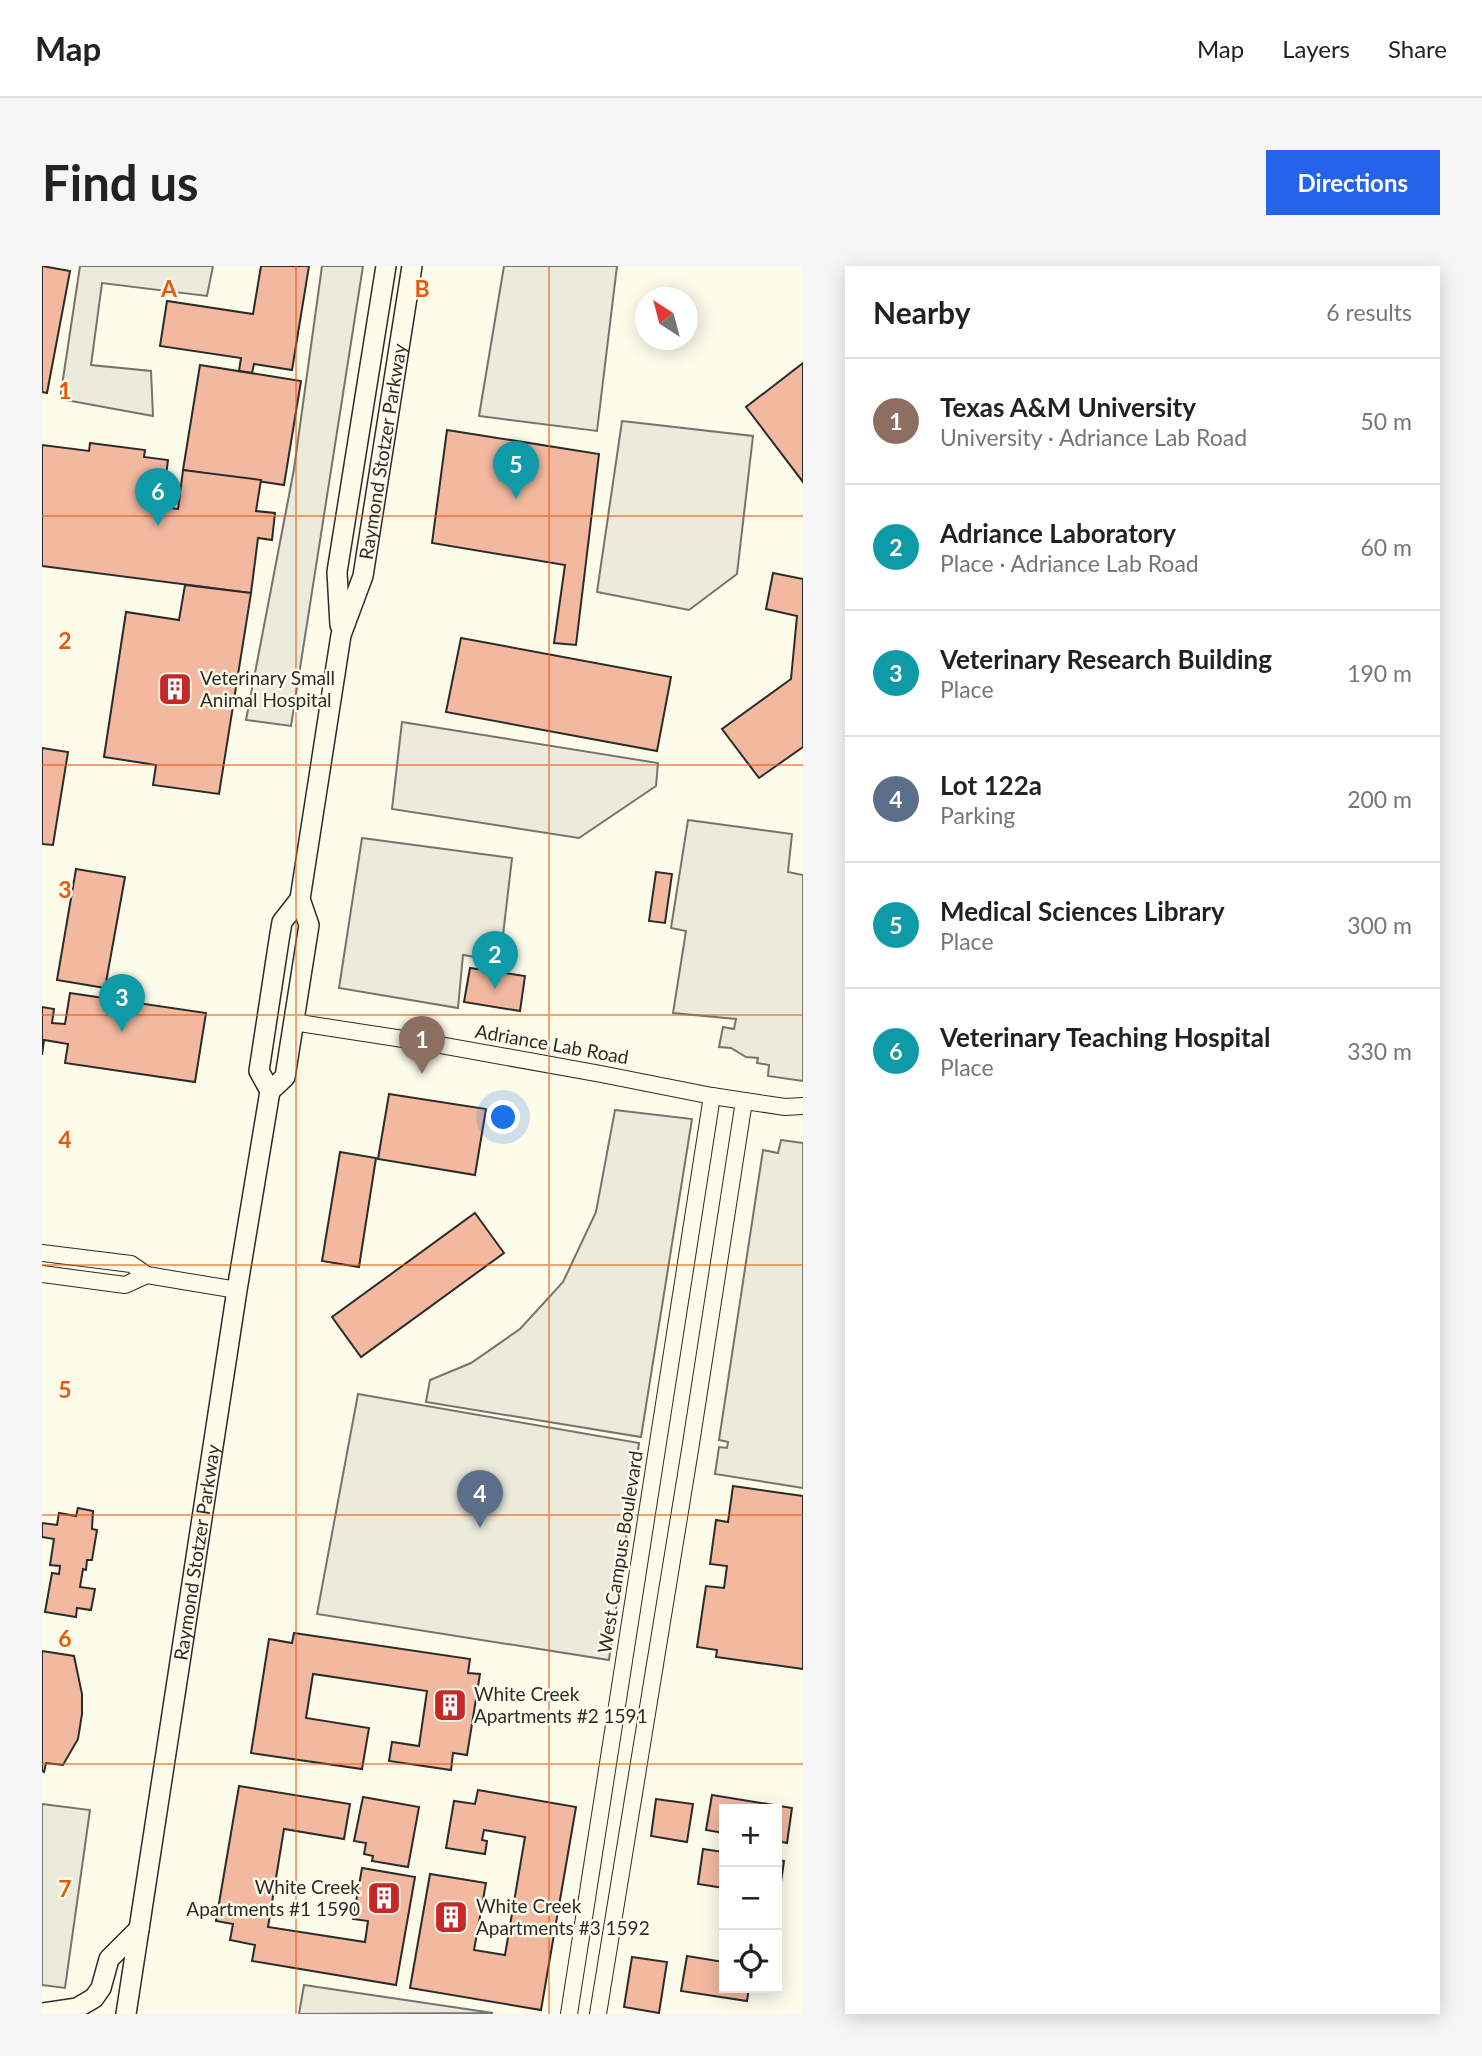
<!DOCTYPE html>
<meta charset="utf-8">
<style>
body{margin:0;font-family:Lato,sans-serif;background:#f6f6f6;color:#222}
.controls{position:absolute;right:21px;bottom:21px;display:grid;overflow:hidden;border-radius:0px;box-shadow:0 4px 18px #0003}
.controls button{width:63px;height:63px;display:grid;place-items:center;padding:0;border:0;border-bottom:2px solid #e0e0e0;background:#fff;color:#222;font:35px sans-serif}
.compass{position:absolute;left:593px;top:21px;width:63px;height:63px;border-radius:50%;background:#fff;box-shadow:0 4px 18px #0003;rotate:324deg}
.you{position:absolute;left:462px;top:852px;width:24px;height:24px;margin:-18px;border:5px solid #fff;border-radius:50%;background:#1a73e8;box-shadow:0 0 0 10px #1a73e833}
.badge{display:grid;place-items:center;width:46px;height:46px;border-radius:50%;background:#2563eb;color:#fff;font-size:23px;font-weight:700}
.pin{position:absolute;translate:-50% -58px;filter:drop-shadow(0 2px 4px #0008)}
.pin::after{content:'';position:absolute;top:37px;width:24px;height:21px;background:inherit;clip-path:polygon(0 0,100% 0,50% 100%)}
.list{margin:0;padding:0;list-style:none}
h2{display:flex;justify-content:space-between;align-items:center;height:91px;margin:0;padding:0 28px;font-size:30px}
h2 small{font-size:23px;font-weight:400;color:#767676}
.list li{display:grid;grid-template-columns:46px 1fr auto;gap:21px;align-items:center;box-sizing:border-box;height:126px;padding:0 28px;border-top:2px solid #e0e0e0}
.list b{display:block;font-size:26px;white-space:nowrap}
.list p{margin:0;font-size:23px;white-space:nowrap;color:#767676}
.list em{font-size:23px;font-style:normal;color:#767676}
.icon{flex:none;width:38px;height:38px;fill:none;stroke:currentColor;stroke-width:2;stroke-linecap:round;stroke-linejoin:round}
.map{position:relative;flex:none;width:761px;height:1748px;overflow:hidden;border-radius:0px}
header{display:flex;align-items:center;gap:42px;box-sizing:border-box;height:98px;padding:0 35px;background:#fff;border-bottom:2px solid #e0e0e0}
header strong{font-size:33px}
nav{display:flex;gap:38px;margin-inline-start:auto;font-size:24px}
.intro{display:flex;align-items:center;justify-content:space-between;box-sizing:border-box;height:168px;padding:0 42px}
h1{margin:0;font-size:49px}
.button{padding:18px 32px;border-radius:0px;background:#2563eb;color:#fff;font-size:24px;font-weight:700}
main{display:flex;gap:42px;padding:0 42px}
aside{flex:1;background:#fff;border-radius:0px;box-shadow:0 4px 18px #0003}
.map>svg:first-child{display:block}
.parking{fill:#eceadb;stroke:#74746e;stroke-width:2}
.building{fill:#f2b8a0;stroke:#2b2b2b;stroke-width:2}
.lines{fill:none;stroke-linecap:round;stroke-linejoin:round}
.minor-casing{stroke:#2b2b2b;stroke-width:18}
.major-casing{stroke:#2b2b2b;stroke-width:22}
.minor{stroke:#fdfbea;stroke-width:16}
.major{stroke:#fdfbea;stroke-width:19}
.grid{fill:none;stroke:#e8590c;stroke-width:2;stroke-opacity:0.55}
.labels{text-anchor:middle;stroke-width:5;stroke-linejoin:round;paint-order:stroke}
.street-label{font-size:19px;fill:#2b2b2b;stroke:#fdfbea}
.poi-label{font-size:19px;fill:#2b2b2b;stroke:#fdfbea;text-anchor:start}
.grid-label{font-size:23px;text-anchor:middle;font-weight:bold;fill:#e8590c;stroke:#fdfbea;stroke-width:5;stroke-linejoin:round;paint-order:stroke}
</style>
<header>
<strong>Map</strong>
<nav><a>Map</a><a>Layers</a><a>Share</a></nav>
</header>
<div class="intro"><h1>Find us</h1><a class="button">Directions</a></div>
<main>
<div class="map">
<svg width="761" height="1748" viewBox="0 0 761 1748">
<rect width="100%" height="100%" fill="#fdfbea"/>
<g class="parking">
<polygon points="38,0 171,0 165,30 60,17 49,99 109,105 111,150 18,133"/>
<polygon points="280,0 321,0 249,460 204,454 252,203"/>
<polygon points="462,0 575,0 555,165 437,150"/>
<polygon points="580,155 711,170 695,308 647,344 555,326"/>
<polygon points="360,456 616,497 614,520 537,572 350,543"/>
<polygon points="646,554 750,568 746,606 761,609 761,815 726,810 727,799 715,797 716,792 704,791 689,782 677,781 681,761 692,763 694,753 631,747 644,665 629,662"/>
<polygon points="320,572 470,592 458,695 421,689 416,742 297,722"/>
<polygon points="573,844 650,853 599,1171 384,1136 388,1114 429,1097 478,1063 521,1016 554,946"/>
<polygon points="739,874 761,877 761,1222 673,1208 677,1181 685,1182 686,1176 677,1174 721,884 736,887"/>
<polygon points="316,1128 597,1177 567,1394 275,1348"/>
<polygon points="0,1538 48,1544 23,1722 0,1719"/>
<polygon points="262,1719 451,1747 257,1748"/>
</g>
<g class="building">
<polygon points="0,0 28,5 5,127 0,126"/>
<polygon points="219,0 267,0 250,104 212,98 210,107 197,105 199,92 118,80 125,35 211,48"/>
<polygon points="761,97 761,216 704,141"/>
<polygon points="158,99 259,115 242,219 141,204"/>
<polygon points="405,164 557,188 534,379 512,377 523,299 390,277"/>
<polygon points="48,177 103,184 102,191 126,194 120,241 136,243 141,204 219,214 214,245 233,247 230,274 216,272 209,327 0,300 0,179 47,185"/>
<polygon points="731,307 761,313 761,481 717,512 680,463 749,413 755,350 724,343"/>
<polygon points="143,319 209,327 177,528 111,519 114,499 62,491 84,346 137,354"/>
<polygon points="419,372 629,411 615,485 404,446"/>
<polygon points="0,482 26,486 11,579 0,578"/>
<polygon points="34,603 83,611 63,722 15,714"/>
<polygon points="614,606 630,608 623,657 607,655"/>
<polygon points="428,702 483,710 478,745 422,736"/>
<polygon points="28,727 164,747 153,816 23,797 26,778 2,774 0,789 0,741 12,743 10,757 23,758"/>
<polygon points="347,828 444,843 433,909 336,893"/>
<polygon points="298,886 334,892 317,1001 280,995"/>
<polygon points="433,947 462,987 319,1091 290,1051"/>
<polygon points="691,1220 761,1230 761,1403 674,1391 675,1384 655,1381 664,1320 682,1322 685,1300 668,1298 674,1254 686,1256"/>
<polygon points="36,1242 51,1245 50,1263 55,1264 50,1294 45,1294 44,1304 41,1303 38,1321 53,1323 49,1344 35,1342 34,1351 3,1346 10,1307 17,1308 18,1300 8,1299 12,1273 0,1271 0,1257 15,1259 17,1247 34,1250"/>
<polygon points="252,1367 428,1393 426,1407 438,1408 425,1489 411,1487 409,1504 347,1495 350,1476 377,1480 385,1425 271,1408 264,1452 327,1462 320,1503 209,1487 227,1373 250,1377"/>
<polygon points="0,1385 32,1390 40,1428 40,1448 36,1473 21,1499 4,1497 2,1506 0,1505"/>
<polygon points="197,1520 308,1538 302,1573 242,1563 226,1661 323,1676 326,1655 311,1653 320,1602 373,1611 354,1719 210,1695 213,1679 188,1674 191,1658 174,1655"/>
<polygon points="436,1524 534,1541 499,1744 368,1722 388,1608 444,1617 432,1684 463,1689 483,1571 442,1564 440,1574 445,1575 443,1588 404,1582 412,1535 433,1538"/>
<polygon points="670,1529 750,1542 745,1577 735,1575 735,1543 682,1543 682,1567 664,1564"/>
<polygon points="321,1531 377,1541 366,1601 330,1595 331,1590 322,1588 324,1577 312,1575"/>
<polygon points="614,1533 651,1538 645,1576 609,1570"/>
<polygon points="661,1583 682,1586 682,1622 656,1618"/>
<polygon points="735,1594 742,1595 737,1630 735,1630"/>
<polygon points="645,1690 682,1696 682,1722 707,1722 705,1735 639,1725"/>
<polygon points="590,1691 625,1696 617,1747 582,1741"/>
</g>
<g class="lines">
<g class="minor-casing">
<g id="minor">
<polyline points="251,756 387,777 559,808 670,830 743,841 761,840"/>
<polyline points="0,987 89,998 105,1009 195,1024"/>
<polyline points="0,1008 83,1019 105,1009"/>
<polyline points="527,1748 670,830"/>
<polyline points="556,1748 648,1184 702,835"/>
</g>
</g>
<g class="major-casing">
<g id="major">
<polyline points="298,359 295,306 344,0"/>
<path id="s1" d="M 228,825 L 243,811 L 267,659 L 258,633 L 299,369 L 321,310 L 370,0"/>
<polyline points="0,1747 35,1742 52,1732 59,1722 67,1693 97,1663"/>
<path id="s2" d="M 84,1748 L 195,1024 L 228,825 L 217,805 L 237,674 L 240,656 L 258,633"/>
</g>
</g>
<use href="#minor" class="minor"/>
<use href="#major" class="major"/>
</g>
<path class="grid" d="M 254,0 L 254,1748M 507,0 L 507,1748M 0,250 L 761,250M 0,499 L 761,499M 0,749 L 761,749M 0,999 L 761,999M 0,1249 L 761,1249M 0,1498 L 761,1498"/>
<defs>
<g id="building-square" transform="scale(1.75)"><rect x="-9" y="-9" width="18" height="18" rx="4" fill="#c62828" stroke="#fdfbea"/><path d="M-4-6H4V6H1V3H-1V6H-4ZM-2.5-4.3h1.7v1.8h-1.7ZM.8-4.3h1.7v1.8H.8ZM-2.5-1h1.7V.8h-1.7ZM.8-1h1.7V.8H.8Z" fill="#fff"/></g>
</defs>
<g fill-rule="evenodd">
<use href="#building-square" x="133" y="423"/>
<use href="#building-square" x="408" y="1439"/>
<use href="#building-square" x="342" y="1632"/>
<use href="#building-square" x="409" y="1651"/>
</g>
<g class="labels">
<g class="street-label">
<text dy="7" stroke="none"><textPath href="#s1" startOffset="658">Raymond Stotzer Parkway</textPath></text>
<text transform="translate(510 778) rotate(10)" y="7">Adriance Lab Road</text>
<text dy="7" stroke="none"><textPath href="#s2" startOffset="467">Raymond Stotzer Parkway</textPath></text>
<text transform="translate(578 1286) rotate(-81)" y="7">West Campus Boulevard</text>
</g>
<g class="poi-label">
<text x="158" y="419">Veterinary Small<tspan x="158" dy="22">Animal Hospital</tspan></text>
<text x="432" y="1435">White Creek<tspan x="432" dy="22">Apartments #2 1591</tspan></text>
<text x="318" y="1628" text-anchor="end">White Creek<tspan x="318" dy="22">Apartments #1 1590</tspan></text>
<text x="434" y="1647">White Creek<tspan x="434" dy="22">Apartments #3 1592</tspan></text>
</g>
</g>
<g class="grid-label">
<text x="127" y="31">A</text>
<text x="380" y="31">B</text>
<text x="23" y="133">1</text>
<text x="23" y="383">2</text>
<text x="23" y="632">3</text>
<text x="23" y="882">4</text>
<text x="23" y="1132">5</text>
<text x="23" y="1381">6</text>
<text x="23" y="1631">7</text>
</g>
</svg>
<div class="controls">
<button>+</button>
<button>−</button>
<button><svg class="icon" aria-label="locate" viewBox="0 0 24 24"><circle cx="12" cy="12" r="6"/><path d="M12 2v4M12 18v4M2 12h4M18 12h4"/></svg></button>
</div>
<svg class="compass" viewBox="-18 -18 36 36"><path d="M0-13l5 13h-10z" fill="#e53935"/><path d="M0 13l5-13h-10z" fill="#767676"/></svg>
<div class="you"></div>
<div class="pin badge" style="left:380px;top:808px;background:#8d6e63">1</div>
<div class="pin badge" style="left:453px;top:723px;background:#0f9aa8">2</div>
<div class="pin badge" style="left:80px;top:766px;background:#0f9aa8">3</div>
<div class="pin badge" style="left:438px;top:1262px;background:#5c6f8a">4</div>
<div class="pin badge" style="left:474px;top:233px;background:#0f9aa8">5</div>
<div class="pin badge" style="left:116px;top:260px;background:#0f9aa8">6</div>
</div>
<aside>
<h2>Nearby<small>6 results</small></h2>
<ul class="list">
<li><span class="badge" style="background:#8d6e63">1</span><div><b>Texas A&amp;M University</b><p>University · Adriance Lab Road</p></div><em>50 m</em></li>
<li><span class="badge" style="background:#0f9aa8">2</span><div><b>Adriance Laboratory</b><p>Place · Adriance Lab Road</p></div><em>60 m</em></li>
<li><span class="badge" style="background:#0f9aa8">3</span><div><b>Veterinary Research Building</b><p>Place</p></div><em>190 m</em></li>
<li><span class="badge" style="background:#5c6f8a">4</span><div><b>Lot 122a</b><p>Parking</p></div><em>200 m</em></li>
<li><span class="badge" style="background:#0f9aa8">5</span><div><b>Medical Sciences Library</b><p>Place</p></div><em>300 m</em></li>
<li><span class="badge" style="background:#0f9aa8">6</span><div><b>Veterinary Teaching Hospital</b><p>Place</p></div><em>330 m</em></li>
</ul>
</aside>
</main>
